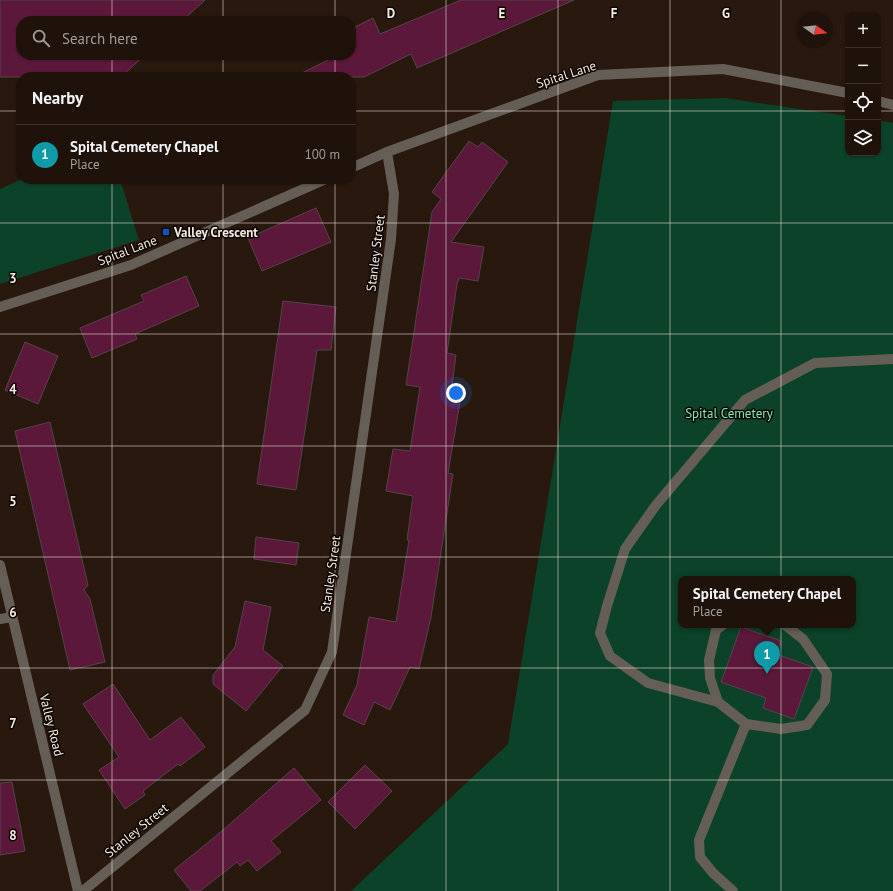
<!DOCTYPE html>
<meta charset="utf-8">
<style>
body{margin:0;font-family:"PT Sans",sans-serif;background:#2c2018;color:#f1f3f6}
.controls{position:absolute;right:12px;top:12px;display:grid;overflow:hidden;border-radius:8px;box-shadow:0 1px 3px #0004}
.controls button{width:36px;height:36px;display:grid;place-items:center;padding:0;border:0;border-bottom:1px solid #3c322b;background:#1f120a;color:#f1f3f6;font:20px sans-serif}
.compass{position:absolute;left:797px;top:12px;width:36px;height:36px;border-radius:50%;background:#1f120a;box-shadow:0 1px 3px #0004;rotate:104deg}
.you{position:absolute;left:456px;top:393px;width:14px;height:14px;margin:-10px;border:3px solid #fff;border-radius:50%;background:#1a73e8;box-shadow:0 0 0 6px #1a73e833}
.badge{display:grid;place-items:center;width:26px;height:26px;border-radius:50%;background:#7c3aed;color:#fff;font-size:13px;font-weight:700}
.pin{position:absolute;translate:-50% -33px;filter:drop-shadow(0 1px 2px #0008)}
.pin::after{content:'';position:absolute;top:21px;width:14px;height:12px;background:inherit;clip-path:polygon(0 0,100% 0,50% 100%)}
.popup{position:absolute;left:678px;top:576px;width:178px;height:52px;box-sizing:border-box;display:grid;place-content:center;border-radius:8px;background:#1f120a;filter:drop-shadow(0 1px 3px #0005);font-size:13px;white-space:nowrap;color:#a19e9c}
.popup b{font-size:15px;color:#f1f3f6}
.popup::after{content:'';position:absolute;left:50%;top:100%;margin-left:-8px;border:8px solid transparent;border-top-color:#1f120a}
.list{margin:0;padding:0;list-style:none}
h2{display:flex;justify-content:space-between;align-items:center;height:52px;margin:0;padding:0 16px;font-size:17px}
h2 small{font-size:13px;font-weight:400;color:#a19e9c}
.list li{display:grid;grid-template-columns:26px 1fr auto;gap:12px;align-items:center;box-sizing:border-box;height:60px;padding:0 16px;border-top:1px solid #3c322b}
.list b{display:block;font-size:15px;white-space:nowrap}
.list p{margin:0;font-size:13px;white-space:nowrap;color:#a19e9c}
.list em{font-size:13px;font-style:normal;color:#a19e9c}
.icon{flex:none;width:22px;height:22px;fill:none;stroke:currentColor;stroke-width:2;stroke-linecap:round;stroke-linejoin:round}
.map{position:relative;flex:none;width:893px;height:891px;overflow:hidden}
.search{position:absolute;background:#1f120a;box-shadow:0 1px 3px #0004;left:16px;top:16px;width:340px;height:44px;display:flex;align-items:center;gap:10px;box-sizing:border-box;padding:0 14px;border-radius:16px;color:#a19e9c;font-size:15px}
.panel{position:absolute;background:#1f120a;box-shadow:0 1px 3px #0004;left:16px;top:72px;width:340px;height:112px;border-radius:16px}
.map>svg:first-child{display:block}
.green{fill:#0c4229;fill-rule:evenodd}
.building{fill:#5b183b;stroke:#57424b}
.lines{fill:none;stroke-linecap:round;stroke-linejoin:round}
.minor{stroke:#655e57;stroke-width:10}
.grid{fill:none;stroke:#f6eae3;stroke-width:1;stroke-opacity:0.55}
.transit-dot{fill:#1a4fb4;stroke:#0c0603;stroke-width:1.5}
.labels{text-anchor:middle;stroke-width:3;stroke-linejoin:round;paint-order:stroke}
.street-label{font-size:13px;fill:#f6eae3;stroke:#0c0603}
.poi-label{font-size:13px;font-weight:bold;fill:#f6eae3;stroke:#0c0603;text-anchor:start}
.park-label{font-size:13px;fill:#7cedb1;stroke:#0c0603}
.grid-label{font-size:13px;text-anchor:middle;font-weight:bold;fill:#f6eae3;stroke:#0c0603;stroke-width:3;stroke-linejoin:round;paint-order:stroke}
</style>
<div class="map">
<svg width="893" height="891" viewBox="0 0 893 891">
<rect width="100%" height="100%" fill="#29180e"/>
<g class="green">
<path d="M 725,98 L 848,116 L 848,153 L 878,153 L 878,120 L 893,123 L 893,891 L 351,891 L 508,744 L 613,101 ZM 681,579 L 853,579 L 853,625 L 681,625 Z"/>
<polygon points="22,179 120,179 139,240 0,284 0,189"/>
</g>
<g class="building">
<polygon points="0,0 205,0 182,21 21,21 21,55 145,55 121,77 0,77"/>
<polygon points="461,0 574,0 417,68 411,54 364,77 294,77 338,55 351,55 351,29 373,18 380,34"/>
<polygon points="469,141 478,147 482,142 508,162 451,242 484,247 478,281 459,278 457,284 447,353 456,355 450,400 460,402 448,473 453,474 431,617 419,669 410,667 390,710 374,702 364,725 343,715 357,685 369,617 396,622 409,540 407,540 413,496 386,491 393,449 410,451 420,387 406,385 432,212 441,199 432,192"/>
<polygon points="316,208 331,242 262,271 248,238"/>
<polygon points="186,276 199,306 135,334 137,339 92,358 80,328 144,301 141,295"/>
<polygon points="283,301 336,307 331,350 317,350 296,490 257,484"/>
<polygon points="25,342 58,356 38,404 5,390"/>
<polygon points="50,422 88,585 84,590 90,599 105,662 70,670 15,431"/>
<polygon points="256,537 299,543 296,565 254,559"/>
<polygon points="245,601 271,607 263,650 283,666 246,711 213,684 213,675 235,647"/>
<polygon points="741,627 781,641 776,654 813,667 794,719 763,708 766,698 721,682"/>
<polygon points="113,684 150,740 181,717 205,747 180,766 178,764 143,791 145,795 125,809 99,770 119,757 83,704"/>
<polygon points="365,765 392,791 355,829 328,802"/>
<polygon points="294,768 321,800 271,841 281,852 257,871 248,860 240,866 237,862 200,891 191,891 174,870 216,836"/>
<polygon points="12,782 25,851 0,855 0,783"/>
</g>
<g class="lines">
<g class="minor">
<polyline points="878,101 893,105"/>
<polyline points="351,168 387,152 598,75 723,69 848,93"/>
<polyline points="0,307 131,265 326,179"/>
<polyline points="0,565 78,891"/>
<polyline points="0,619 12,617"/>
<polyline points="723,625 716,630 709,660 710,678 718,702 746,724 781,729 807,725 825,700 827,674 803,639 785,625"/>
<polyline points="718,702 648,683 610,656 600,633 607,606 625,549 656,505 745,400 815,363 893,359"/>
<polyline points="83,891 305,710 332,652 391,239 394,194 387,152"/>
<polyline points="733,891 713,873 700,857 699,840 746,724"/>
</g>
</g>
<path class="grid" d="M 112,0 L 112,21M 223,0 L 223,21M 335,0 L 335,21M 446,0 L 446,891M 558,0 L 558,891M 670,0 L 670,891M 781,0 L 781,891M 112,55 L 112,77M 223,55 L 223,77M 335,55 L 335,77M 0,111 L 21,111M 351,111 L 848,111M 878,111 L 893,111M 112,179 L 112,891M 223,179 L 223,891M 335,179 L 335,891M 0,223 L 893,223M 0,334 L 893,334M 0,446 L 893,446M 0,557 L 893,557M 0,668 L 893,668M 0,780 L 893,780"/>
<rect class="transit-dot" x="162" y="228" width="8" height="8" rx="2"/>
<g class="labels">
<g class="street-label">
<text transform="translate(566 74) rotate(-18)" y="5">Spital Lane</text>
<text transform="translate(127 250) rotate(-21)" y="5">Spital Lane</text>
<text transform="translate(375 253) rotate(-83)" y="5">Stanley Street</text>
<text transform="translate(330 574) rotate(-82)" y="5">Stanley Street</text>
<text transform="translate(52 725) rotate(76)" y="5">Valley Road</text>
<text transform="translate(136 830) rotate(-39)" y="5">Stanley Street</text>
</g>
<g class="poi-label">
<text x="174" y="237">Valley Crescent</text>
</g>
<g class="park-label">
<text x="729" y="418">Spital Cemetery</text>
</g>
</g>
<g class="grid-label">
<text x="391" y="18">D</text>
<text x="502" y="18">E</text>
<text x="614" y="18">F</text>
<text x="726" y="18">G</text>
<text x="13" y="283">3</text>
<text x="13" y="394">4</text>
<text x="13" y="506">5</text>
<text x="13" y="617">6</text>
<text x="13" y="728">7</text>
<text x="13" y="840">8</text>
</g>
</svg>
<div class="controls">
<button>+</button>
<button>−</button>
<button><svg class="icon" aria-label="locate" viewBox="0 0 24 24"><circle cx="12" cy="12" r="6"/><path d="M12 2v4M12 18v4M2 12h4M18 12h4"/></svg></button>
<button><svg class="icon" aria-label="layers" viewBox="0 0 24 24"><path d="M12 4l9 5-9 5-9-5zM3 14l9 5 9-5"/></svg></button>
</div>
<svg class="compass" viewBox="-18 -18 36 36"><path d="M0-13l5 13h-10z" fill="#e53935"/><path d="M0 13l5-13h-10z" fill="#a19e9c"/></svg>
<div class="you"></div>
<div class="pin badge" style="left:767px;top:674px;background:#0f9aa8">1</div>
<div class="popup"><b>Spital Cemetery Chapel</b>Place</div>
<div class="search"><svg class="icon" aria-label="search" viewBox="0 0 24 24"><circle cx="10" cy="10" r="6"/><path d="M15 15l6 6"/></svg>Search here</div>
<section class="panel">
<h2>Nearby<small></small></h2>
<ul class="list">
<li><span class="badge" style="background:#0f9aa8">1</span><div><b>Spital Cemetery Chapel</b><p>Place</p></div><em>100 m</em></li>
</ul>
</section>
</div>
